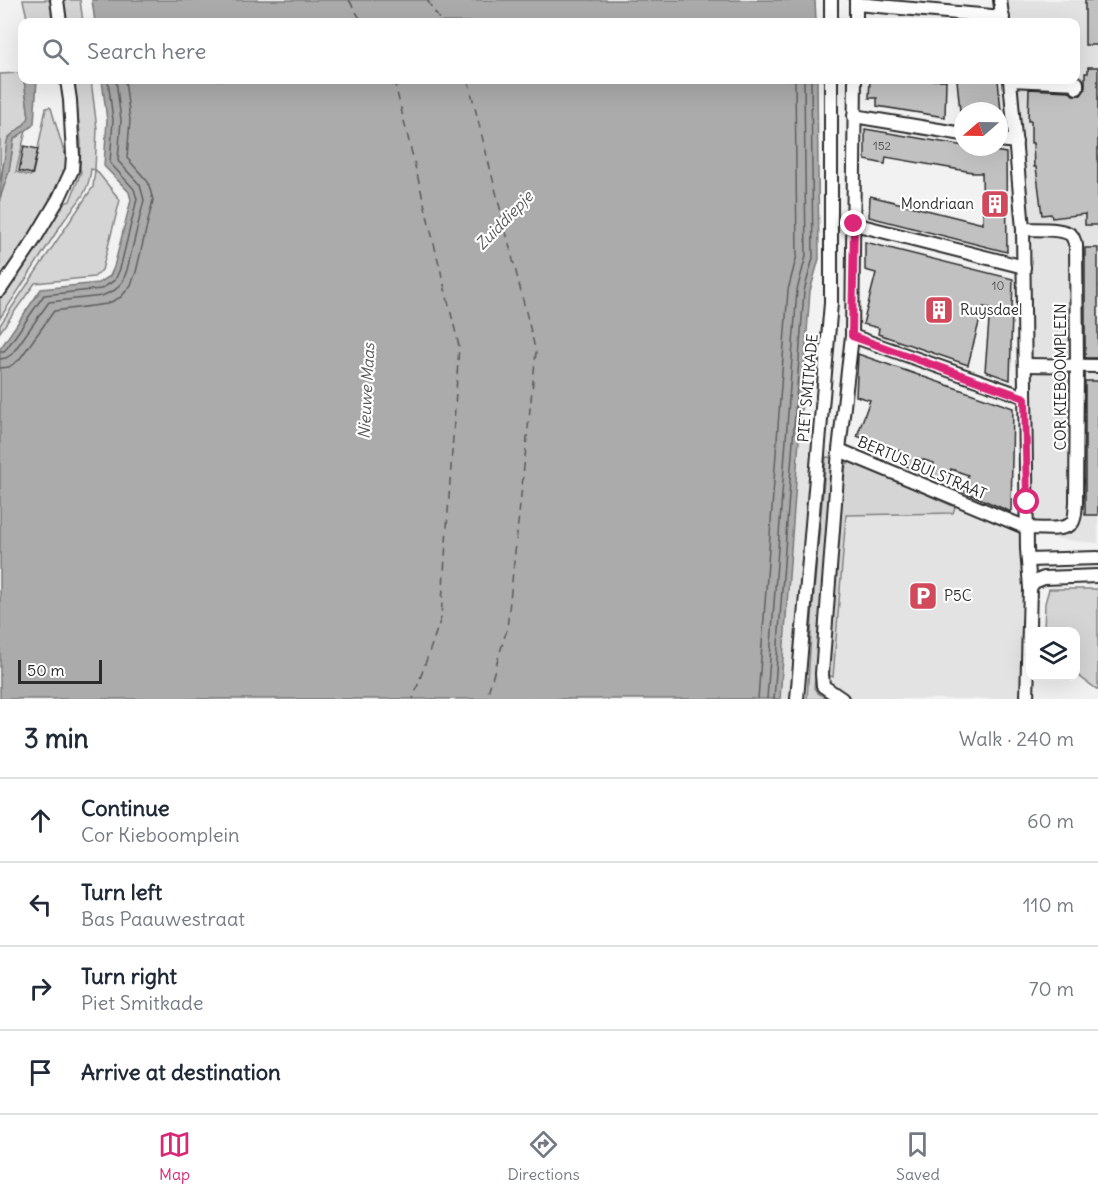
<!DOCTYPE html>
<meta charset="utf-8">
<style>
body{margin:0;font-family:Delius,sans-serif;background:#f6f6f7;color:#1f2937}
.controls{position:absolute;right:18px;bottom:18px;display:grid;overflow:hidden;border-radius:12px;box-shadow:0 6px 24px #0002}
.controls button{width:54px;height:54px;display:grid;place-items:center;padding:0;border:0;border-bottom:2px solid #e0e1e3;background:#fff;color:#1f2937;font:30px sans-serif}
.compass{position:absolute;left:954px;top:102px;width:54px;height:54px;border-radius:50%;background:#fff;box-shadow:0 6px 24px #0002;rotate:250deg}
.scale{position:absolute;left:18px;bottom:15px;width:84px;box-sizing:border-box;padding-left:6px;border:3px solid #2b2b2b;border-top:0;font-size:16px;line-height:21px;white-space:nowrap;color:#2b2b2b;-webkit-text-stroke:4px #fff;paint-order:stroke}
.stop{position:absolute;width:18px;height:18px;margin:-14px;border:4px solid #db2777;border-radius:50%;background:#fff}
.stop.end{background:#db2777;border-color:#fff;box-shadow:0 2px 6px #0008}
.list{margin:0;padding:0;list-style:none}
h2{display:flex;justify-content:space-between;align-items:center;height:78px;margin:0;padding:0 24px;font-size:26px}
h2 small{font-size:20px;font-weight:400;color:#747a83}
.list li{display:grid;grid-template-columns:39px 1fr auto;gap:18px;align-items:center;box-sizing:border-box;height:84px;padding:0 24px;border-top:2px solid #e0e1e3}
.list b{display:block;font-size:22px;white-space:nowrap}
.list p{margin:0;font-size:20px;white-space:nowrap;color:#747a83}
.list em{font-size:20px;font-style:normal;color:#747a83}
.icon{flex:none;width:33px;height:33px;fill:none;stroke:currentColor;stroke-width:2;stroke-linecap:round;stroke-linejoin:round}
.map{position:relative;flex:none;width:1098px;height:699px;overflow:hidden}
.search{position:absolute;background:#fff;box-shadow:0 6px 24px #0002;left:18px;right:18px;top:18px;height:66px;display:flex;align-items:center;gap:15px;box-sizing:border-box;padding:0 21px;border-radius:12px;color:#747a83;font-size:22px}
.sheet{height:414px;background:#fff}
nav{display:flex;justify-content:space-around;align-items:center;box-sizing:border-box;height:84px;border-top:2px solid #e0e1e3;background:#fff;font-size:16px;color:#747a83}
nav a{display:grid;justify-items:center;gap:3px}
nav .on{color:#db2777}
.map>svg:first-child{display:block}
.built{fill:#e3e3e3}
.green{fill:#d5d5d5;stroke:#808080;stroke-width:1.5}
.water{fill:#ababab;stroke:#787878;stroke-width:1.5}
.lines{fill:none;stroke-linecap:round;stroke-linejoin:round}
.shore{stroke:#5e5e5e;stroke-width:1.5}
.ferry{stroke:#585858;stroke-width:1.5;stroke-dasharray:8 6;stroke-linecap:butt}
.building{fill:#c1c1c1;stroke:#2b2b2b;stroke-width:1.5}
.minor-casing{stroke:#2b2b2b;stroke-width:16}
.minor{stroke:#fff;stroke-width:12}
.route{stroke:#db2777;stroke-width:8}
.labels{text-anchor:middle;stroke-width:4.5;stroke-linejoin:round;paint-order:stroke}
.number-label{font-size:12px;fill:#505050}
.poi-label{font-size:15px;fill:#2b2b2b;stroke:#fff;text-anchor:start}
.street-label{font-size:15px;fill:#2b2b2b;stroke:#fff}
.water-label{font-size:16px;font-style:italic;fill:#585858;stroke:#fff}
</style>
<div class="map">
<svg width="1098" height="699" viewBox="0 0 1098 699">
<rect width="100%" height="100%" fill="#f2f2f2"/>
<filter id="ink" filterUnits="userSpaceOnUse"><feTurbulence type="fractalNoise" baseFrequency=".0167" numOctaves="2"/><feDisplacementMap in="SourceGraphic" scale="12" xChannelSelector="R" yChannelSelector="G"/><feConvolveMatrix kernelMatrix="1 2 1 2 8 2 1 2 1" color-interpolation-filters="sRGB"/></filter>
<g filter="url(#ink)">
<polygon class="built" points="994,0 1098,0 1098,543 1074,541 1022,533 1020,699 758,699 779,422 845,461 926,492 1014,530 1019,509 1016,280 1011,157 1004,80 1076,80 1076,22 998,22"/>
<g class="green">
<polygon points="23,0 51,0 55,22 28,22"/>
<polygon points="63,0 80,0 83,22 66,22"/>
<polygon points="19,73 22,80 24,80 29,117 28,122 9,137 0,182 0,74"/>
<path d="M 74,80 L 91,80 L 97,129 L 95,169 L 120,200 L 102,270 L 94,277 L 35,283 L 0,332 L 0,325 L 93,187 L 95,170 L 91,169 C 88,197 75,203 61,225 C 41,256 21,287 0,318 L 0,299 L 63,204 L 70,201 L 81,172 L 80,168 L 81,142 Z"/>
<path d="M 49,107 L 51,108 L 67,162 C 64,186 47,209 34,228 C 22,245 11,262 0,279 L 0,198 L 9,171 L 14,139 L 26,130 L 16,172 L 30,176 L 33,174 L 46,108 Z"/>
<polygon points="826,457 834,458 814,688 818,693 827,699 807,699 813,602"/>
<polygon points="852,461 955,507 953,513 846,515 833,677 828,675 841,504 846,464"/>
<polygon points="1049,589 1098,589 1098,690 1076,674 1076,632 1044,631 1045,603"/>
</g>
<g class="water">
<polygon points="92,0 815,0 816,22 95,22"/>
<path d="M 24,80 L 37,80 L 34,123 L 32,126 L 14,139 L 9,171 L 0,198 C 0,178 5,160 7,141 C 12,131 25,128 29,117 Z"/>
<polygon points="102,80 817,80 819,259 810,291 780,699 0,699 0,349 41,289 99,283 110,276 114,267 131,200 129,192 104,166 107,120"/>
</g>
<g class="lines">
<g class="shore">
<polyline points="0,351 4,351 7,348 44,295 101,289 115,280 120,269 137,199 134,189 110,163 113,120 108,80"/>
<polyline points="0,359 6,358 12,354 49,302 102,296 115,290 123,281 127,270 144,200 140,185 118,161 121,120 116,80"/>
<polyline points="0,368 9,367 19,360 54,311 107,304 121,297 131,285 136,272 153,200 148,182 127,158 130,120 125,80"/>
<polyline points="758,699 788,290 797,255 795,80"/>
<polyline points="767,699 797,290 806,256 804,80"/>
<polyline points="774,699 804,291 813,258 811,80"/>
</g>
<g class="ferry">
<polyline points="349,0 362,22"/>
<polyline points="427,0 441,22"/>
<polyline points="394,80 459,346 441,618 413,699"/>
<polyline points="468,80 536,352 507,629 486,699"/>
</g>
</g>
<g class="building">
<rect x="1085" y="0" width="13" height="45"/>
<polygon points="1088,67 1098,67 1098,225 1085,225 1085,214 1052,218 1051,214 1042,215 1036,167 1034,167 1033,143 1031,143 1031,121 1028,121 1029,89 1069,91 1073,95 1081,95 1085,89 1085,73 1088,73"/>
<polygon points="870,80 946,80 945,117 877,106 877,98 869,98"/>
<polygon points="957,80 998,80 1001,111 960,111"/>
<polygon points="865,129 1006,153 1007,252 869,217 870,196 983,224 982,173 972,173 972,172 886,157 885,164 865,160"/>
<polygon points="24,146 38,149 32,174 19,171"/>
<polygon points="865,242 1013,279 1010,380 985,371 990,308 983,307 968,365 878,334 879,328 863,324 876,273 865,270"/>
<rect x="1085" y="248" width="13" height="110"/>
<polygon points="858,354 1013,408 1011,512 965,492 968,475 951,469 947,483 929,476 934,463 917,458 913,469 896,461 900,451 883,446 880,454 863,446 865,439 857,436 870,400 856,396"/>
<rect x="1085" y="381" width="13" height="134"/>
</g>
<g class="lines">
<g class="minor-casing">
<g id="minor">
<polyline points="57,0 60,22"/>
<polyline points="1000,0 1003,22"/>
<polyline points="856,4 1003,17"/>
<polyline points="831,22 831,0"/>
<polyline points="856,22 856,0"/>
<polyline points="1010,80 1023,229 1027,549 1030,588 1027,699"/>
<polyline points="1010,80 1077,83 1077,88"/>
<polyline points="854,116 963,134"/>
<polyline points="999,140 1016,142"/>
<polyline points="854,224 1024,267"/>
<polyline points="0,290 34,240 59,198 72,170 73,156 70,100 67,80"/>
<polyline points="852,336 1025,397"/>
<polyline points="1025,365 1098,366"/>
<path d="M 839,450 L 1027,528 C 1038,528 1063,532 1072,523 C 1076,518 1075,509 1076,503 L 1077,366 L 1076,245 C 1074,242 1074,239 1072,236 C 1064,227 1035,230 1023,229"/>
<polyline points="1028,560 1098,558"/>
<polyline points="1030,588 1034,582 1044,578 1098,576"/>
<polyline points="797,699 831,303 831,80"/>
<polyline points="842,699 823,686 822,674 839,450 852,336 855,80"/>
</g>
</g>
<use href="#minor" class="minor"/>
</g>
</g>
<g class="lines" filter="url(#ink)">
<polyline class="route" points="854,224 852,336 1025,398 1027,502"/>
</g>
<defs>
<g id="building-square" transform="scale(1.5)"><rect x="-9" y="-9" width="18" height="18" rx="4" fill="#d1495b" stroke="#fff"/><path d="M-4-6H4V6H1V3H-1V6H-4ZM-2.5-4.3h1.7v1.8h-1.7ZM.8-4.3h1.7v1.8H.8ZM-2.5-1h1.7V.8h-1.7ZM.8-1h1.7V.8H.8Z" fill="#fff"/></g>
<g id="parking-square" transform="scale(1.5)"><rect x="-9" y="-9" width="18" height="18" rx="4" fill="#d1495b" stroke="#fff"/><path d="M-3.5-5.5H1a3.5 3.5 0 0 1 0 7H-1V5.5H-3.5ZM-1-3.4V-.6H.8a1.4 1.4 0 0 0 0-2.8Z" fill="#fff"/></g>
</defs>
<g fill-rule="evenodd">
<use href="#building-square" x="995" y="204"/>
<use href="#building-square" x="939" y="310"/>
<use href="#parking-square" x="923" y="596"/>
</g>
<g class="labels">
<g class="number-label">
<text x="882" y="150">152</text>
<text x="998" y="290">10</text>
</g>
<g class="poi-label">
<text x="974" y="209" text-anchor="end">Mondriaan</text>
<text x="960" y="315">Ruysdael</text>
<text x="944" y="601">P5C</text>
</g>
<g class="street-label">
<text transform="translate(1061 377) rotate(-90)" y="5">COR KIEBOOMPLEIN</text>
<text transform="translate(808 388) rotate(-85)" y="5">PIET SMITKADE</text>
<text transform="translate(922 468) rotate(23)" y="5">BERTUS BULSTRAAT</text>
</g>
<g class="water-label">
<text transform="translate(504 220) rotate(-46)" y="6">Zuiddiepje</text>
<text transform="translate(366 391) rotate(-87)" y="6">Nieuwe Maas</text>
</g>
</g>
</svg>
<div class="controls">
<button><svg class="icon" aria-label="layers" viewBox="0 0 24 24"><path d="M12 4l9 5-9 5-9-5zM3 14l9 5 9-5"/></svg></button>
</div>
<svg class="compass" viewBox="-18 -18 36 36"><path d="M0-13l5 13h-10z" fill="#e53935"/><path d="M0 13l5-13h-10z" fill="#747a83"/></svg>
<div class="scale">50 m</div>
<div class="stop" style="left:1027px;top:502px"></div>
<div class="stop end" style="left:854px;top:224px"></div>
<div class="search"><svg class="icon" aria-label="search" viewBox="0 0 24 24"><circle cx="10" cy="10" r="6"/><path d="M15 15l6 6"/></svg>Search here</div>
</div>
<section class="sheet">
<h2>3 min<small>Walk · 240 m</small></h2>
<ul class="list">
<li><svg class="icon" aria-label="ahead" viewBox="0 0 24 24"><path d="M12 20V5M6 11l6-6 6 6"/></svg><div><b>Continue</b><p>Cor Kieboomplein</p></div><em>60 m</em></li>
<li><svg class="icon" aria-label="left" viewBox="0 0 24 24"><path d="M17 20v-9H6M10 6l-5 5 5 5"/></svg><div><b>Turn left</b><p>Bas Paauwestraat</p></div><em>110 m</em></li>
<li><svg class="icon" aria-label="right" viewBox="0 0 24 24"><path d="M7 20v-9h11M14 6l5 5-5 5"/></svg><div><b>Turn right</b><p>Piet Smitkade</p></div><em>70 m</em></li>
<li><svg class="icon" aria-label="arrive" viewBox="0 0 24 24"><path d="M6 21V4h12l-3 4 3 4H6"/></svg><div><b>Arrive at destination</b></div></li>
</ul>
</section>
<nav>
<a class="on"><svg class="icon" aria-label="map" viewBox="0 0 24 24"><path d="M3 6l6-2 6 2 6-2v14l-6 2-6-2-6 2zM9 4v14M15 6v14"/></svg>Map</a>
<a><svg class="icon" aria-label="directions" viewBox="0 0 24 24"><path d="M12 3l9 9-9 9-9-9zM9 14v-3h6M13 9l2 2-2 2"/></svg>Directions</a>
<a><svg class="icon" aria-label="saved" viewBox="0 0 24 24"><path d="M7 4h10v16l-5-4-5 4z"/></svg>Saved</a>
</nav>
